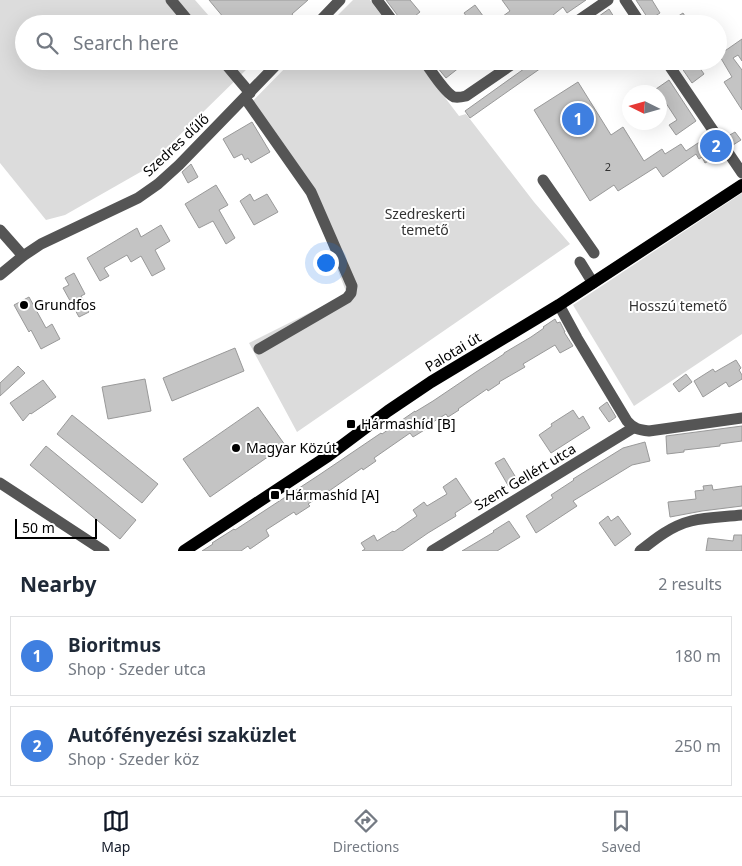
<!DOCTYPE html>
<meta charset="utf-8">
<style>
body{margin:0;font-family:"Noto Sans",sans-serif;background:#f2f2f3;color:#1f2937}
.compass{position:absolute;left:622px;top:85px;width:45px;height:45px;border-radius:50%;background:#fff;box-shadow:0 5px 20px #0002;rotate:275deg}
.scale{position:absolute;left:15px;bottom:12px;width:82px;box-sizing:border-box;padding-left:5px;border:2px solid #000;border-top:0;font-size:14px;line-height:18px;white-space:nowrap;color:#000;-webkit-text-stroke:4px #fff;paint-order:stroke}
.you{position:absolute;left:325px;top:262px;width:18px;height:18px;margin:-12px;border:4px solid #fff;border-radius:50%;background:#1a73e8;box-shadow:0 0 0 8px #1a73e833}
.badge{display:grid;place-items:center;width:32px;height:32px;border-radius:50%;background:#111827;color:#fff;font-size:16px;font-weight:700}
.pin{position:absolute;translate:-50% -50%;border:2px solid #fff;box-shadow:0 1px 5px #0006}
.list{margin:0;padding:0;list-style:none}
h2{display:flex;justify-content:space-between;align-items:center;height:65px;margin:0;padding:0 20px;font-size:21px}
h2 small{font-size:16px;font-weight:400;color:#747a83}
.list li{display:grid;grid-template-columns:32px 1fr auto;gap:15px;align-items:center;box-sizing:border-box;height:80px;margin:0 10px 10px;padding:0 10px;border:1px solid #e0e1e3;border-radius:0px}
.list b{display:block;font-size:19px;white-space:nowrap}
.list p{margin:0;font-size:16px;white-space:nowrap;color:#747a83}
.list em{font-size:16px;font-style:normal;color:#747a83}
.icon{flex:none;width:28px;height:28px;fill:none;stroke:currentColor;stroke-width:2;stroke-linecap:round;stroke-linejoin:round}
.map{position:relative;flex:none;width:742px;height:551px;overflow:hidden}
.search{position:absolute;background:#fff;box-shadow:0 5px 20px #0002;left:15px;right:15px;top:15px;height:55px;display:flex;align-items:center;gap:12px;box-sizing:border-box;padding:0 18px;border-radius:28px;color:#747a83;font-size:19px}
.sheet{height:245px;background:#fff}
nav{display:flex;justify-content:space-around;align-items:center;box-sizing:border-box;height:70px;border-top:1px solid #e0e1e3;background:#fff;font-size:14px;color:#747a83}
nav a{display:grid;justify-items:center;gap:2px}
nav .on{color:#111827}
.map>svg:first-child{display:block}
.green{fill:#dcdcdc}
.building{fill:#c4c4c4;stroke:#999}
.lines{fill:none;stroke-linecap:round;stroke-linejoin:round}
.minor{stroke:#555;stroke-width:11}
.major{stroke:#000;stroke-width:12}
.poi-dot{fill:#000;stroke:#fff;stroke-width:2}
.labels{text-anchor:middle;stroke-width:4;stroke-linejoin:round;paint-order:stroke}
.number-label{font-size:11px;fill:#313131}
.street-label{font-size:14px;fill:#000;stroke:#fff}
.park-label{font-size:14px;fill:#333;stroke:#fff}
.poi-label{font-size:14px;fill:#000;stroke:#fff;text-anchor:start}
</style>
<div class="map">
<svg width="742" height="551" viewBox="0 0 742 551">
<rect width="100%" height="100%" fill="#fff"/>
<g class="green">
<polygon points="0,0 195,0 216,24 24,24 24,61 248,61 251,65 144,170 65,215 46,220 0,163"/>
<polygon points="353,0 370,0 388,24 329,24"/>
<polygon points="292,61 417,61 459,116 466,114 534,202 570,244 297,432 249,343 347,294 310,198 247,107"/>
<polygon points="742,193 742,334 634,406 573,305"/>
</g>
<g class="building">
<polygon points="209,0 308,0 292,14 294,17 285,24 229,24"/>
<polygon points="386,0 410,0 420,12 405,24 402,24 401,20"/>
<polygon points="502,0 586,0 567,13 563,7 542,24 492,24 510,11"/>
<polygon points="636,0 652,0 660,13 649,20"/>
<polygon points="475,5 489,24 472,24 464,13"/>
<polygon points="609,9 614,17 605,24 588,24"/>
<polygon points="683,13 690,24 666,24"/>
<polygon points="742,39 742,61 738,55 733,58 742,70 742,110 724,82 732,77 719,55"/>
<polygon points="437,61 456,61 460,67 446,78 437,67 440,65"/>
<polygon points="535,61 551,61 470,118 465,111"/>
<polygon points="677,61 695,61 704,74 692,83"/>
<polygon points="669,80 696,121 676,135 669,125 677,120 660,94 660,92 658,92 656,89"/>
<polygon points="578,82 611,135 623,127 644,161 662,149 665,154 681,144 686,151 707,137 717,152 717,156 705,163 702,157 699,159 696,154 663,177 656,167 618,191 614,185 590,201 534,110"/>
<polygon points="252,122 270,152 251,163 248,158 245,160 242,154 234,158 223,139"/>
<polygon points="735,132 741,140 733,145 728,136"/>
<polygon points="191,164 198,177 188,183 182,172"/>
<polygon points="216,185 228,205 219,210 235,238 226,244 213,221 199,228 185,204"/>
<polygon points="250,194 254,201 267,194 278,212 254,225 240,201"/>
<polygon points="161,225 170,241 155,250 165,269 152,276 141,256 131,262 127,255 104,268 109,276 100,281 87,258 137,228 141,237"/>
<polygon points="74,273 85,294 81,296 89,312 79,317 63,288 69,285 65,278"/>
<polygon points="29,297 46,328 52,324 60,339 41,349 31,330 29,332 14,305"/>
<polygon points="555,319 557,323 560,322 565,332 564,332 573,346 560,353 555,345 523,364 525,367 499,382 500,383 488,391 487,389 458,409 459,410 448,417 446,414 425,427 426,429 413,437 410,433 374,458 376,461 363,470 362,468 329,491 329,490 308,504 310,506 296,515 294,512 266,530 269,536 250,549 248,546 241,551 202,551 213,544 212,543 234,529 235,530 319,475 381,433 382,434 415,411 415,412 433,401 476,372 504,354 504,353 531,337 544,328 543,327"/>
<polygon points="235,348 244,371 172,401 163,378"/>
<polygon points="736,360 741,368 739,370 742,375 742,379 729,387 726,382 703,397 694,381 713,369 715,372"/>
<polygon points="18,366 25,373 0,396 0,383"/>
<polygon points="686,374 692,382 679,392 673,384"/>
<polygon points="145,379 151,411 108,419 102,387"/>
<polygon points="43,380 56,397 31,414 30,413 23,421 10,403"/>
<polygon points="607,402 616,417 609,422 599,408"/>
<polygon points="258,407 285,445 210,497 183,459"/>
<polygon points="573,410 579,419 583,416 590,428 551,453 539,435 552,426 551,424"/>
<polygon points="72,415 158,484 142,503 57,434"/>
<polygon points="742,426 742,441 720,444 720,446 684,450 684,452 667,454 666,436"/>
<polygon points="645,442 650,461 632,465 573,501 577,506 536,533 526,516 553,498 551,495 574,480 573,479 623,448"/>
<polygon points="46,446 136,520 120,539 30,465"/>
<polygon points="504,458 518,481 509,487 495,463"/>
<polygon points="456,478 472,502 455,513 456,516 428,533 402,551 362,551 365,549 361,543 374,535 377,541 393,531 394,532 417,516 413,510 424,502 427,506 447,494 443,487"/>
<polygon points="712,485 713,490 742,486 742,506 702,511 670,517 668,502 696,499 695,491 704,490 703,486"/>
<polygon points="608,516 611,521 618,516 631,534 615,546 599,523"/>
<polygon points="509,521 520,537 497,551 462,551 494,532 493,531"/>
<polygon points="734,535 742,535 742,551 706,551 708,538 733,541"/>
</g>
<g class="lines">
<g class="minor">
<polyline points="171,0 191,24"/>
<polyline points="377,0 395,24"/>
<polyline points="625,0 641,24"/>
<polyline points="317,24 340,0"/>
<polyline points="573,24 608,0"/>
<polyline points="223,61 250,93"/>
<path d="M 424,61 C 430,69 445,93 454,97 C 458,98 462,97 466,96 L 517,61"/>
<polyline points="666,61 742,173"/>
<polyline points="245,98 311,192 352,286 351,293 347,298 259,349"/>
<polyline points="543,180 594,253"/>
<polyline points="0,230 23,256"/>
<polyline points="580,262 593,283"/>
<polyline points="0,275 23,256 41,244 138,198 158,184 179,165 280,61"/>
<path d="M 559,305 L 577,338 L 627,421 C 634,429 639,430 649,431 L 742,418"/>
<polyline points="0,483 104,551"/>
<polyline points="432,551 633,428"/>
<path d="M 640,551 C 655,539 671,526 691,521 C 707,517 725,517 742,515"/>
</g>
<polyline class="major" points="184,551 328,456 388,411 431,382 559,305 742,185"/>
</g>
<g class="poi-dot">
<circle cx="24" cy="305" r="5"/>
<rect x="346" y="419" width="10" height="10" rx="2.5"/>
<circle cx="236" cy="448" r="5"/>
<rect x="270" y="490" width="10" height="10" rx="2.5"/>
</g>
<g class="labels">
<g class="number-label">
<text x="608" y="171">2</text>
</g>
<g class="street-label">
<text transform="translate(176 145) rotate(-43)" y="5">Szedres dűlő</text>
<text transform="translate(453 352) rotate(-31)" y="5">Palotai út</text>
<text transform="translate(525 477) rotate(-31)" y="5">Szent Gellért utca</text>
</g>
<g class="park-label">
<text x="425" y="219">Szedreskerti<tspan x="425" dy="16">temető</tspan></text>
<text x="678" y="311">Hosszú temető</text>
</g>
<g class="poi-label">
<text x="34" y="310">Grundfos</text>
<text x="361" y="429">Hármashíd [B]</text>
<text x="246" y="453">Magyar Közút</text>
<text x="285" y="500">Hármashíd [A]</text>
</g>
</g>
</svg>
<svg class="compass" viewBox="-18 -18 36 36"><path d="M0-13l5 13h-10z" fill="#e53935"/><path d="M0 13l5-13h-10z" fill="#747a83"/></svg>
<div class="scale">50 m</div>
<div class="you"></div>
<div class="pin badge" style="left:578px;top:119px;background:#3f7fe0">1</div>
<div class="pin badge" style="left:716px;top:146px;background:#3f7fe0">2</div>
<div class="search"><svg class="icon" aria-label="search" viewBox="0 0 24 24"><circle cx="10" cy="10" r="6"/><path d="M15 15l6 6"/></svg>Search here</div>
</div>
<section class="sheet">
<h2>Nearby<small>2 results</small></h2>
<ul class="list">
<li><span class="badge" style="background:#3f7fe0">1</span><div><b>Bioritmus</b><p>Shop · Szeder utca</p></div><em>180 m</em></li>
<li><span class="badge" style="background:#3f7fe0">2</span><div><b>Autófényezési szaküzlet</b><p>Shop · Szeder köz</p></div><em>250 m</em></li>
</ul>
</section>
<nav>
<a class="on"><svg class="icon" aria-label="map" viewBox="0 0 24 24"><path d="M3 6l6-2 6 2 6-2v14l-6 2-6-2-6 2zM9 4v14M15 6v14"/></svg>Map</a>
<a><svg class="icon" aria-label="directions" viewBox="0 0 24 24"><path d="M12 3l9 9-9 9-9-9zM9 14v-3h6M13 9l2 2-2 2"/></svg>Directions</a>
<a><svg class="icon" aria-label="saved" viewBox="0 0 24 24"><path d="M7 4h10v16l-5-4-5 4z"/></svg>Saved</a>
</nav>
